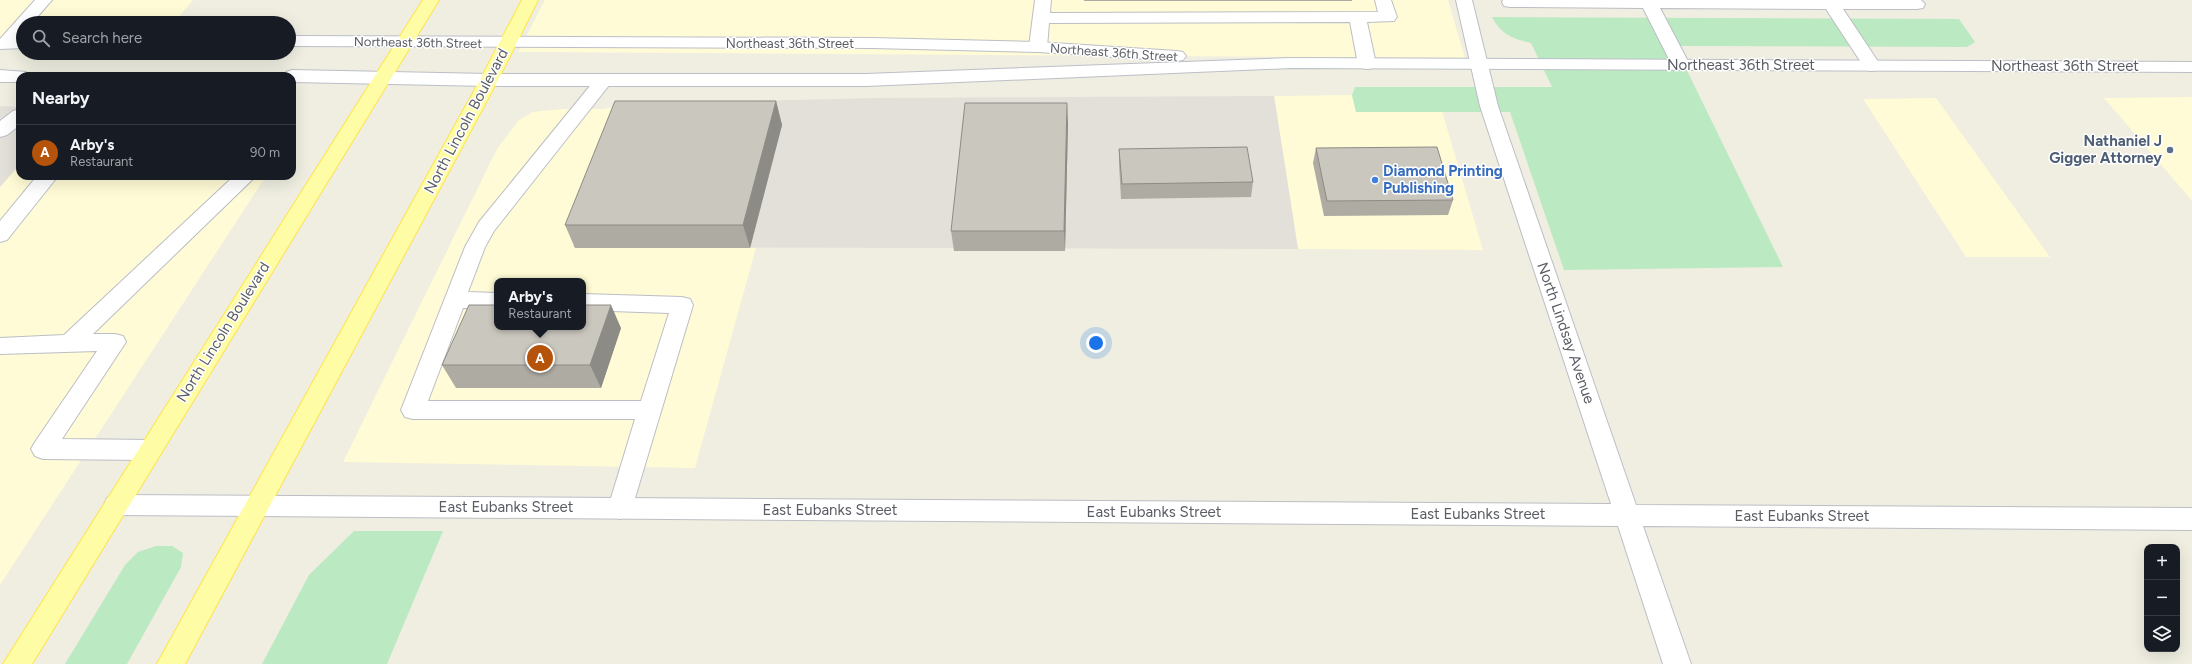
<!DOCTYPE html>
<meta charset="utf-8">
<style>
body{margin:0;font-family:Figtree,sans-serif;background:#242831;color:#f1f3f6}
.controls{position:absolute;right:12px;bottom:12px;display:grid;overflow:hidden;border-radius:8px;box-shadow:0 4px 16px #0002}
.controls button{width:36px;height:36px;display:grid;place-items:center;padding:0;border:0;border-bottom:1px solid #363941;background:#171b24;color:#f1f3f6;font:20px sans-serif}
.you{position:absolute;left:1096px;top:343px;width:14px;height:14px;margin:-10px;border:3px solid #fff;border-radius:50%;background:#1a73e8;box-shadow:0 0 0 6px #1a73e833}
.badge{display:grid;place-items:center;width:26px;height:26px;border-radius:50%;background:#b45309;color:#fff;font-size:13px;font-weight:700}
.pin{position:absolute;translate:-50% -50%;border:2px solid #fff;box-shadow:0 1px 4px #0006}
.popup{position:absolute;left:494px;top:278px;width:92px;height:52px;box-sizing:border-box;display:grid;place-content:center;border-radius:8px;background:#171b24;filter:drop-shadow(0 1px 3px #0005);font-size:13px;white-space:nowrap;color:#9ea1a6}
.popup b{font-size:15px;color:#f1f3f6}
.popup::after{content:'';position:absolute;left:50%;top:100%;margin-left:-8px;border:8px solid transparent;border-top-color:#171b24}
.list{margin:0;padding:0;list-style:none}
h2{display:flex;justify-content:space-between;align-items:center;height:52px;margin:0;padding:0 16px;font-size:17px}
h2 small{font-size:13px;font-weight:400;color:#9ea1a6}
.list li{display:grid;grid-template-columns:26px 1fr auto;gap:12px;align-items:center;box-sizing:border-box;height:56px;padding:0 16px;border-top:1px solid #363941}
.list b{display:block;font-size:15px;white-space:nowrap}
.list p{margin:0;font-size:13px;white-space:nowrap;color:#9ea1a6}
.list em{font-size:13px;font-style:normal;color:#9ea1a6}
.icon{flex:none;width:22px;height:22px;fill:none;stroke:currentColor;stroke-width:2;stroke-linecap:round;stroke-linejoin:round}
.map{position:relative;flex:none;width:2192px;height:664px;overflow:hidden}
.search{position:absolute;background:#171b24;box-shadow:0 4px 16px #0002;left:16px;top:16px;width:280px;height:44px;display:flex;align-items:center;gap:10px;box-sizing:border-box;padding:0 14px;border-radius:22px;color:#9ea1a6;font-size:15px}
.panel{position:absolute;background:#171b24;box-shadow:0 4px 16px #0002;left:16px;top:72px;width:280px;height:108px;border-radius:12px}
.map>svg:first-child{display:block}
.commercial{fill:#fffbd6;fill-rule:evenodd}
.industrial{fill:#e2e0d9}
.green{fill:#bbe9c1}
.lines{fill:none;stroke-linecap:round;stroke-linejoin:round}
.lane-casing{stroke:#bcbec5;stroke-width:2}
.street-casing{stroke:#bcbec5;stroke-width:2}
.secondary-casing{stroke:#bcbfc7;stroke-width:2}
.primary-casing{stroke:#ffe44a;stroke-width:2}
.lane{fill:#fff;fill-rule:evenodd}
.street{fill:#fff;fill-rule:evenodd}
.secondary{fill:#fff;fill-rule:evenodd}
.primary{fill:#fffca6;fill-rule:evenodd}
.wall{fill:#aeaba3}
.shaded-wall{fill:#8d8b85}
.building{fill:#cac7be;stroke:#8d8b85}
.service-dot{fill:#5c6f8a;stroke:#fff;stroke-width:1.5}
.shop-dot{fill:#3f7fe0;stroke:#fff;stroke-width:1.5}
.labels{text-anchor:middle;stroke-width:3;stroke-linejoin:round;paint-order:stroke}
.far-street-label{font-size:13px;fill:#5a5d64;stroke:#fff}
.street-label{font-size:15px;fill:#5a5d64;stroke:#fff}
.service-label{font-size:15px;font-weight:bold;fill:#4e5e75;stroke:#fff;text-anchor:end}
.shop-label{font-size:15px;font-weight:bold;fill:#366cbe;stroke:#fff;text-anchor:start}
</style>
<div class="map">
<svg width="2192" height="664" viewBox="0 0 2192 664">
<rect width="100%" height="100%" fill="#efeee1"/>
<g class="commercial">
<polygon points="0,0 193,0 174,23 23,23 23,37 0,38"/>
<polygon points="545,0 1448,0 1465,58 518,52"/>
<polygon points="1352,95 1356,112 1442,111 1483,250 1298,249 1274,96"/>
<polygon points="2192,97 2192,201 2104,98"/>
<polygon points="1936,98 2050,257 1966,257 1863,99"/>
<path d="M 629,104 L 574,247 L 756,248 L 695,468 L 343,462 L 497,149 L 519,120 L 533,112 L 562,109 L 603,109 ZM 497,281 L 583,281 L 583,327 L 497,327 Z"/>
<polygon points="20,164 20,176 266,176 0,585 0,187"/>
</g>
<g class="industrial">
<polygon points="1274,96 1298,249 573,247 629,104 877,98"/>
<polygon points="0,106 20,107 20,164 0,187"/>
</g>
<g class="green">
<path d="M 1492,17 L 1959,19 L 1975,42 L 1967,47 L 1675,46 L 1783,267 L 1564,270 L 1510,112 L 1356,112 L 1352,95 L 1355,87 L 1552,87 L 1531,43 C 1513,39 1500,34 1492,17 Z"/>
<polygon points="354,531 443,531 387,664 262,664 309,575"/>
<polygon points="156,546 172,546 183,553 181,567 127,664 65,664 125,565 138,552"/>
</g>
<g class="lines">
<g class="lane-casing">
<g id="lane">
<polygon points="35,0 52,0 32,23 23,23 23,34 11,48 0,48 0,39"/>
<polygon points="1035,0 1051,0 1050,13 1378,12 1375,0 1391,0 1397,17 1394,21 1367,22 1376,64 1373,68 1367,69 1361,68 1358,64 1350,22 1049,23 1047,47 1044,51 1038,52 1032,51 1029,47"/>
<polygon points="1503,0 1921,0 1925,4 1923,8 1917,9 1843,9 1881,66 1878,70 1872,71 1866,70 1826,9 1660,8 1690,65 1687,69 1681,70 1675,69 1672,65 1643,8 1510,7 1504,6 1502,2"/>
<polygon points="604,74 610,76 613,80 610,84 494,231 485,247 468,292 497,293 497,309 463,308 428,401 641,401 669,313 583,310 583,294 682,297 690,299 693,305 632,508 629,515 620,519 611,515 608,508 635,419 413,419 405,417 401,410 465,247 479,222 598,76"/>
<polygon points="20,109 20,125 7,135 0,137 0,121 13,111"/>
<polygon points="37,176 58,176 7,240 0,242 0,221"/>
<polygon points="234,176 256,176 93,334 115,334 123,336 126,342 62,439 150,440 158,443 162,450 158,457 150,460 43,459 35,456 31,449 35,442 97,351 0,354 0,338 64,335"/>
</g>
</g>
<g class="street-casing">
<polygon id="street" points="1456,0 1472,0 1498,106 1636,505 2192,508 2192,530 1643,526 1691,664 1663,664 1618,526 116,515 107,512 104,505 107,498 116,495 1611,504 1480,106"/>
</g>
<g class="secondary-casing">
<g id="secondary">
<polygon points="289,36 872,38 1038,42 1177,51 1183,52 1186,56 1183,60 1177,61 1038,52 872,48 289,46"/>
<polygon points="23,38 23,48 0,49 0,39"/>
<polygon points="1291,58 2192,62 2192,72 1291,68 866,86 489,86 292,82 292,76 283,76 286,72 292,70 489,74 866,74"/>
<polygon points="0,70 26,72 29,76 20,76 20,82 0,82"/>
</g>
</g>
<g class="primary-casing">
<g id="primary">
<polygon points="423,0 439,0 32,664 3,664"/>
<polygon points="522,0 538,0 498,80 185,664 157,664 480,80"/>
</g>
</g>
<use href="#lane" class="lane"/>
<use href="#street" class="street"/>
<use href="#secondary" class="secondary"/>
<use href="#primary" class="primary"/>
</g>
<g class="wall">
<rect x="1084" y="0" width="268" height="1"/>
<polygon points="776,101 782,125 750,248 575,248 565,225"/>
<polygon points="1068,123 1065,251 954,251 951,231"/>
<polygon points="1316,148 1453,200 1448,215 1324,216 1313,163"/>
<polygon points="1119,149 1253,182 1251,197 1121,199 1119,164"/>
<polygon points="621,328 601,388 456,388 442,365"/>
</g>
<g class="shaded-wall">
<polygon points="776,101 782,125 750,248 743,225"/>
<polygon points="1067,103 1068,123 1065,251 1064,231"/>
<polygon points="611,305 621,328 601,388 590,365"/>
</g>
<g class="building">
<polygon points="615,101 776,101 743,225 565,225"/>
<polygon points="965,103 1067,103 1064,231 951,231"/>
<polygon points="1247,147 1253,182 1122,184 1119,149"/>
<polygon points="1437,147 1453,200 1327,201 1316,148"/>
<polygon points="469,305 497,305 497,327 583,327 583,305 611,305 590,365 442,365"/>
</g>
<circle class="service-dot" cx="2170" cy="150" r="4"/>
<circle class="shop-dot" cx="1375" cy="180" r="4"/>
<g class="labels">
<g class="far-street-label">
<text transform="translate(418 42) rotate(1)" y="5">Northeast 36th Street</text>
<text x="790" y="48">Northeast 36th Street</text>
<text transform="translate(1114 52) rotate(4)" y="5">Northeast 36th Street</text>
</g>
<g class="street-label">
<text x="1741" y="70">Northeast 36th Street</text>
<text x="2065" y="71">Northeast 36th Street</text>
<text transform="translate(466 121) rotate(-62)" y="5">North Lincoln Boulevard</text>
<text transform="translate(223 332) rotate(-58)" y="5">North Lincoln Boulevard</text>
<text transform="translate(1566 333) rotate(71)" y="5">North Lindsay Avenue</text>
<text x="506" y="512">East Eubanks Street</text>
<text x="830" y="515">East Eubanks Street</text>
<text x="1154" y="517">East Eubanks Street</text>
<text x="1478" y="519">East Eubanks Street</text>
<text x="1802" y="521">East Eubanks Street</text>
</g>
<g class="service-label">
<text x="2162" y="146">Nathaniel J<tspan x="2162" dy="17">Gigger Attorney</tspan></text>
</g>
<g class="shop-label">
<text x="1383" y="176">Diamond Printing<tspan x="1383" dy="17">Publishing</tspan></text>
</g>
</g>
</svg>
<div class="controls">
<button>+</button>
<button>−</button>
<button><svg class="icon" aria-label="layers" viewBox="0 0 24 24"><path d="M12 4l9 5-9 5-9-5zM3 14l9 5 9-5"/></svg></button>
</div>
<div class="you"></div>
<div class="pin badge" style="left:540px;top:358px">A</div>
<div class="popup"><b>Arby's</b>Restaurant</div>
<div class="search"><svg class="icon" aria-label="search" viewBox="0 0 24 24"><circle cx="10" cy="10" r="6"/><path d="M15 15l6 6"/></svg>Search here</div>
<section class="panel">
<h2>Nearby<small></small></h2>
<ul class="list">
<li><span class="badge">A</span><div><b>Arby's</b><p>Restaurant</p></div><em>90 m</em></li>
</ul>
</section>
</div>
